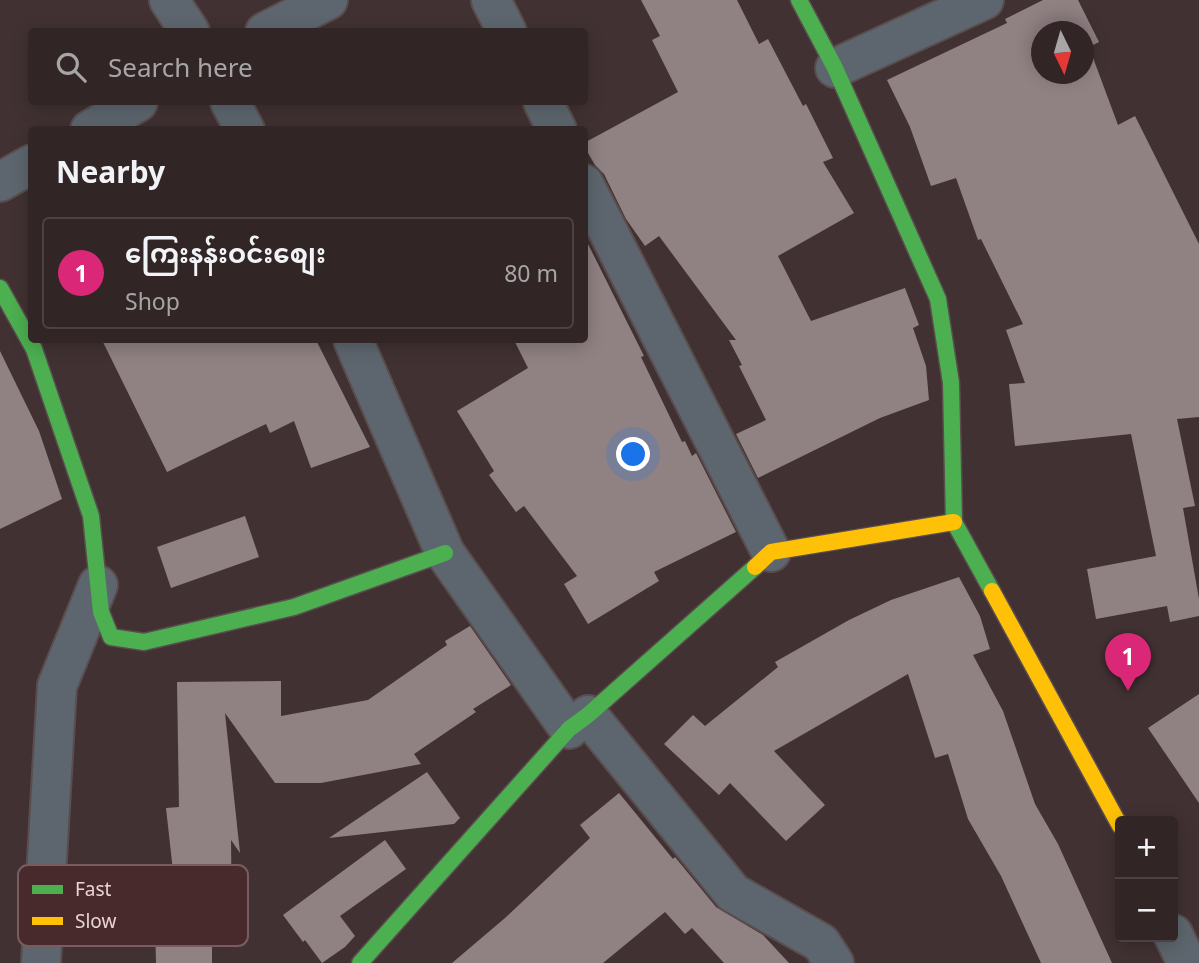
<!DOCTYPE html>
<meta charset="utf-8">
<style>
body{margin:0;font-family:"Noto Sans","Noto Sans Myanmar",sans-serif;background:#392d2e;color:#f1f3f6}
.controls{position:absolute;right:21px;bottom:21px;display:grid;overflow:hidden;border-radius:7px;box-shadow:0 4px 18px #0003}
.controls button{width:63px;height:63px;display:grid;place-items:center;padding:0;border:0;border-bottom:2px solid #4c4243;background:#312526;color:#f1f3f6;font:35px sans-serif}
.compass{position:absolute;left:1031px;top:21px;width:63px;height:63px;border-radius:50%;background:#312526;box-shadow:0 4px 18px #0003;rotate:175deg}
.you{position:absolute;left:634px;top:455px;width:24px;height:24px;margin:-18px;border:5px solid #fff;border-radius:50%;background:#1a73e8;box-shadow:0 0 0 10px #1a73e833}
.badge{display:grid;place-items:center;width:46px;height:46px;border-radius:50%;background:#db2777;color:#fff;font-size:23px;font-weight:700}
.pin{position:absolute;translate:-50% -58px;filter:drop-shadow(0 2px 4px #0008)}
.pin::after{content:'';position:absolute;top:37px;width:24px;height:21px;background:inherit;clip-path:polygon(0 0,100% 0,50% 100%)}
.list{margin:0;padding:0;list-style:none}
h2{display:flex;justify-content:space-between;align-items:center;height:91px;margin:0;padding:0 28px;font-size:30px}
h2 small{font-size:23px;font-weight:400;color:#a8a5a7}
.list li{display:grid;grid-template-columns:46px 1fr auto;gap:21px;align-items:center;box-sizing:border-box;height:112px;margin:0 14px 14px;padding:0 14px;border:2px solid #4c4243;border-radius:7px}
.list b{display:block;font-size:26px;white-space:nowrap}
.list p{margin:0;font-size:23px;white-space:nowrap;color:#a8a5a7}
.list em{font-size:23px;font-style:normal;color:#a8a5a7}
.icon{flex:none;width:38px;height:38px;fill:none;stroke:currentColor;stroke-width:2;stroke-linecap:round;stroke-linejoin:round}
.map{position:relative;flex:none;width:1199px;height:963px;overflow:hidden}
.search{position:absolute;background:#312526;box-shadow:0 4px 18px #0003;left:28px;top:28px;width:560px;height:77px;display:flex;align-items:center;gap:18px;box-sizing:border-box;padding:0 24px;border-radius:7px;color:#a8a5a7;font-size:26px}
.panel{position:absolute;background:#312526;box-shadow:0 4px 18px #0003;left:28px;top:126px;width:560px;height:217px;border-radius:7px}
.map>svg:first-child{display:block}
.building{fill:#908183;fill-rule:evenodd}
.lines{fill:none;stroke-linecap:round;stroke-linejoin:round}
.street-casing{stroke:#5a4d4e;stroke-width:42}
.fast-casing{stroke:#5a4d4e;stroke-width:19}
.slow-casing{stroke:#5a4d4e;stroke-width:19}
.street{stroke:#5d666e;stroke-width:38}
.fast{stroke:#4caf50;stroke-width:16}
.slow{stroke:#ffc107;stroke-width:16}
.key{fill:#482a2d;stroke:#785d60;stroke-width:2}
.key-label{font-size:19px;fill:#e9d5d6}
</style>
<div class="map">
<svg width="1199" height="963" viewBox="0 0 1199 963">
<rect width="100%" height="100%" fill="#413133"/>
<g class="building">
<polygon points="641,0 737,0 759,44 768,39 803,106 806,104 833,158 823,162 854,213 778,256 811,321 905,288 919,325 913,328 926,366 929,400 880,418 758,478 736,434 766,420 739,366 742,365 729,340 736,340 659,236 645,246 626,219 604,174 595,165 584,146 584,143 678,92 652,40 660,36"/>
<path d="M 1043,0 L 1078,0 L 1099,42 L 1089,47 L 1118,125 L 1135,116 L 1199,244 L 1199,417 L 1177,419 L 1195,506 L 1183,508 L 1199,599 L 1199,616 L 1170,622 L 1167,606 L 1096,619 L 1087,569 L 1156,556 L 1131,434 L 1015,446 L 1009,384 L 1025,383 L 1006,330 L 1023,324 L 981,239 L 978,240 L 956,178 L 931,186 L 910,127 L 887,80 L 1007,23 L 1005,19 ZM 1041,32 L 1083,32 L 1083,74 L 1041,74 Z"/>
<polygon points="584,236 644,356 641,357 682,442 685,441 692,456 696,453 736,532 654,572 659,581 588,624 564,584 577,576 524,506 516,512 489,475 494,471 457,411 528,368 514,340 584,340"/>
<polygon points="102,340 316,340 370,447 311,468 294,421 270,433 266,424 167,472"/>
<polygon points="0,351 39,431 62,499 0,529"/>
<polygon points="245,516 259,557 171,588 157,547"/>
<polygon points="959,577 980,616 990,649 973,655 1003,711 1035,804 1058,844 1112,963 1041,963 1001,876 968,819 948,754 935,758 908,674 774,751 825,805 786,841 730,783 719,795 664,744 693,715 705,726 778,667 775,662 849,620 891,600"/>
<polygon points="470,626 511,685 473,709 476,712 414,754 421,764 321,783 275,783 225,713 240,853 231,840 232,925 212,925 212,963 156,963 154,880 174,880 166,808 179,807 177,682 281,681 281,716 368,700 447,645 445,641"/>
<polygon points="1199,694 1199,803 1148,728"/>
<polygon points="427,772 460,818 454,824 329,838"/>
<polygon points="619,793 673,859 675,857 716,907 763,935 789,963 724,963 692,928 685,934 665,912 603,963 452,963 505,918 590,838 580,825"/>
<polygon points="385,840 406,869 340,916 355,936 345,947 322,963 305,940 303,942 283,915"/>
</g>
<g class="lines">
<g class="street-casing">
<g id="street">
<polyline points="169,0 190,32"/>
<polyline points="491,0 507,32"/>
<polyline points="265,32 328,0"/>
<polyline points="835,68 984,0"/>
<polyline points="230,102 245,130"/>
<polyline points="543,102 557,130"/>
<polyline points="90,130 138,102"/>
<polyline points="0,182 32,164"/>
<polyline points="584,184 771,552"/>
<polyline points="353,340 445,553 569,729"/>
<polyline points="588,715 733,893 821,943 834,963"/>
<polyline points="1173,934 1187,963"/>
<polyline points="41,963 57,686 98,585"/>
</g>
</g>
<g class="fast-casing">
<g id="fast">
<polyline points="799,0 835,68 938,299 951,383 954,522 992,591"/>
<polyline points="0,288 34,349 91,516 101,612 111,637 144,642 294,607 445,553"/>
<polyline points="360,963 569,729 588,715 755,567"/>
</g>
</g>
<g class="slow-casing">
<g id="slow">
<polyline points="755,567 771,552 954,522"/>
<polyline points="992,591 1120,826"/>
</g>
</g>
<use href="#street" class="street"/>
<use href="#fast" class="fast"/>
<use href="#slow" class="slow"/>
</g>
<rect x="18" y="865" width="230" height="81" rx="10" class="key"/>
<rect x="32" y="885" width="31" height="9" fill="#4caf50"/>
<rect x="32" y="917" width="31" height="8" fill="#ffc107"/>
<g class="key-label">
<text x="75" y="896">Fast</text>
<text x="75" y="928">Slow</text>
</g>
</svg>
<div class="controls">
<button>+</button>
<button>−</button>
</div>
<svg class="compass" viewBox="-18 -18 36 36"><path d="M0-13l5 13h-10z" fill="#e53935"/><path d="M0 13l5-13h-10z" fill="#a8a5a7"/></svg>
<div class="you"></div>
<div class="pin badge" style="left:1128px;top:691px">1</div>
<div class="search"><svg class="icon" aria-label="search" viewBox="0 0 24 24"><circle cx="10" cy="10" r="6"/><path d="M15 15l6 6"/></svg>Search here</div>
<section class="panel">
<h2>Nearby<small></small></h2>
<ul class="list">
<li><span class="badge">1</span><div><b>ကြေးနန်းဝင်းစျေး</b><p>Shop</p></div><em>80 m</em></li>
</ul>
</section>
</div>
